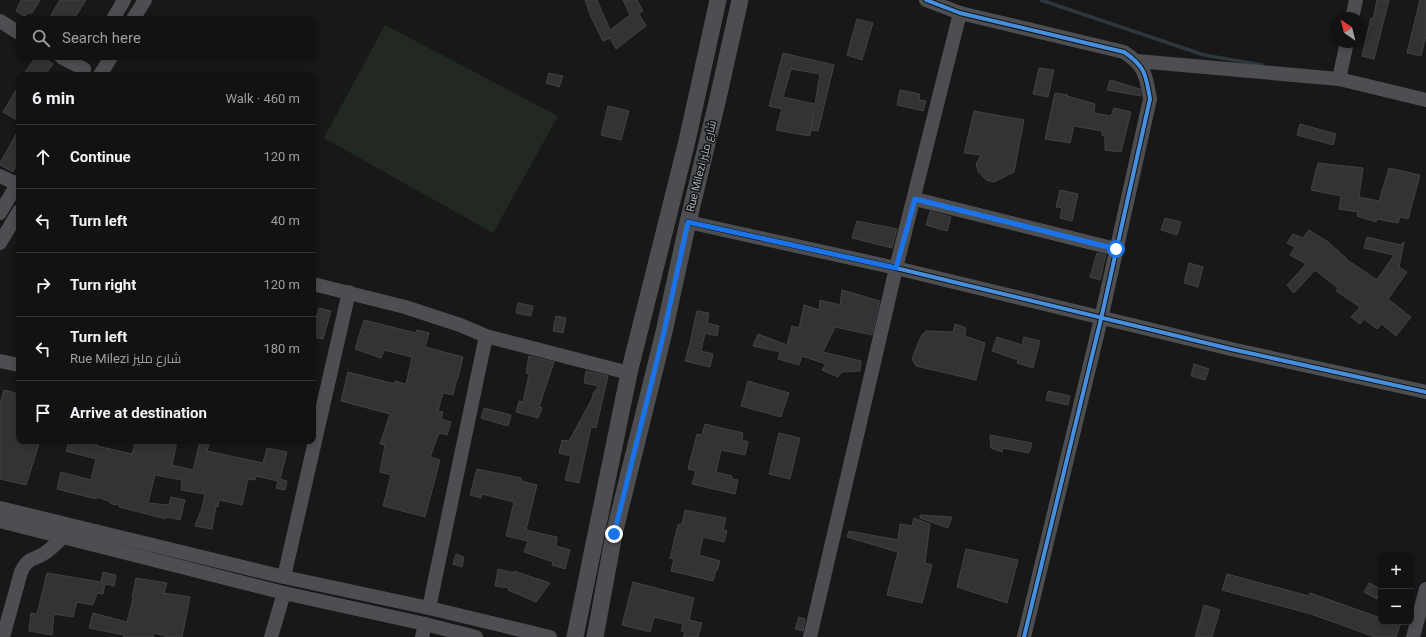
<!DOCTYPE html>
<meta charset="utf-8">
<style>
body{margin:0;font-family:Roboto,Cairo,sans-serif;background:#1f2020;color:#f1f3f6}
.controls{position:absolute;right:12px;bottom:12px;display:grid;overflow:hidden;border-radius:8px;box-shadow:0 2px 6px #0003}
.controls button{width:36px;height:36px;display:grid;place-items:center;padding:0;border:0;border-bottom:1px solid #313232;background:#121212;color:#f1f3f6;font:20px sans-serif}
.compass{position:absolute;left:1330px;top:12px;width:36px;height:36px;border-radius:50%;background:#121212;box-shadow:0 2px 6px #0003;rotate:325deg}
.stop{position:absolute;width:12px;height:12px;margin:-9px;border:3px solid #1a73e8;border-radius:50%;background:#fff}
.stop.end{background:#1a73e8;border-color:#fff;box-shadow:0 1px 4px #0008}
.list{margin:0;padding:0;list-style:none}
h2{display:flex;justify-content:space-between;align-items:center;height:52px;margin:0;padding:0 16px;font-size:17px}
h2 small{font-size:13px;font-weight:400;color:#9c9e9f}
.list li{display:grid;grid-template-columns:26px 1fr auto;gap:12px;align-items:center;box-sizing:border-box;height:64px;padding:0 16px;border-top:1px solid #313232}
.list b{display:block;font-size:15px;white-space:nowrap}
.list p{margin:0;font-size:13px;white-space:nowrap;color:#9c9e9f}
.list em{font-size:13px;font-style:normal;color:#9c9e9f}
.icon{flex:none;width:22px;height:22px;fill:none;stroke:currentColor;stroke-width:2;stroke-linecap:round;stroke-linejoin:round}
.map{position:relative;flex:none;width:1426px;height:637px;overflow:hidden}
.search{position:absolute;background:#121212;box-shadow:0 2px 6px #0003;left:16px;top:16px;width:300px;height:44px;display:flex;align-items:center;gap:10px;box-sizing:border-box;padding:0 14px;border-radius:8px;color:#9c9e9f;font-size:15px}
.panel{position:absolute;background:#121212;box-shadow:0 2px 6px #0003;left:16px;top:72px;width:300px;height:372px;border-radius:8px}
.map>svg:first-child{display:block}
.green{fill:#222922}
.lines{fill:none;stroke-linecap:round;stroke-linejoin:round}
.stream{stroke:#2e373b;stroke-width:3.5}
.building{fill:#323334;stroke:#404244;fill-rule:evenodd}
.minor{stroke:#4d4e51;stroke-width:14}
.tertiary{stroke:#4d4e51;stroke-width:17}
.cycleway-casing{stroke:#121314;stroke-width:6}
.cycleway{stroke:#468fdf;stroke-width:4}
.route{stroke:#1a73e8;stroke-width:5}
.labels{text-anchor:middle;stroke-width:3;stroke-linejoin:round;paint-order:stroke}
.street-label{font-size:11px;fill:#aab0b8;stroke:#121314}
</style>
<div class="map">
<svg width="1426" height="637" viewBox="0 0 1426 637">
<rect width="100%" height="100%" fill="#181818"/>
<polygon class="green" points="385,25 558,116 493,233 324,138"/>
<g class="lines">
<polyline class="stream" points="1041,0 1204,55 1262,65"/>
</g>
<g class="building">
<polygon points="21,0 40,0 32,13 29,13 24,16 16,11"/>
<polygon points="60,0 86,0 74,19 57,19 51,15"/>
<polygon points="585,0 597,0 610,30 630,15 623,0 637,0 643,11 639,14 646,26 616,49 610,38 603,41 591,17"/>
<polygon points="1377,0 1389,0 1374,59 1362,56 1371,18 1373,19"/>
<polygon points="1420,0 1426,0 1426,36 1421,56 1407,53"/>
<polygon points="857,19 873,23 862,60 847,55"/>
<path d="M 783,53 L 834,65 L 818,131 L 811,130 L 813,114 L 810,136 L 776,130 L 782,109 L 769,106 ZM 791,69 L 820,74 L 815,104 L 783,97 Z"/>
<polygon points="36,57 43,57 53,64 45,75 23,75"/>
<polygon points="1039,68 1054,70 1048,97 1033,94"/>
<polygon points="549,73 563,76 559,87 546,83"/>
<polygon points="1110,80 1140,89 1141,96 1107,90"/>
<polygon points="19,85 19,121 3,112"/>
<polygon points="900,90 920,94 919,100 926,101 923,111 897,105"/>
<polygon points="1055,93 1068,95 1067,96 1095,104 1094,113 1111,116 1114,108 1131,112 1121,152 1105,150 1105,136 1102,135 1102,131 1074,126 1070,143 1045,139"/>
<polygon points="608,106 629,111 621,140 601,135"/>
<polygon points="974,111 1024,120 1014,172 994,182 986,180 978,171 976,164 981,155 964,153"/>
<polygon points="1300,124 1336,134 1333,145 1297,135"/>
<polygon points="19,129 19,161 13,172 0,165 0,163"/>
<polygon points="1318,163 1363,168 1359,197 1379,201 1389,168 1420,175 1408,219 1400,217 1398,223 1377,219 1376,222 1357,216 1358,212 1339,209 1341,196 1311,190"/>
<polygon points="1060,190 1078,194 1072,221 1060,218 1062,208 1056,207"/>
<polygon points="930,211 951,217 947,231 926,225"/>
<polygon points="1165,218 1181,222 1177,235 1161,230"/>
<polygon points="857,221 897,229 892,248 852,238"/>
<polygon points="1309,230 1328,242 1346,258 1346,259 1377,280 1394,255 1364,248 1367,237 1401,245 1404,242 1399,267 1407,272 1388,299 1411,317 1396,336 1382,324 1377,329 1364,319 1360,324 1351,317 1360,307 1336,291 1338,288 1315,270 1294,293 1287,285 1306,264 1290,255 1295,247 1287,243 1293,234 1303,238"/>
<polygon points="1097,253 1106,255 1100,280 1090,277"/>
<polygon points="1189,263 1203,267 1198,287 1184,283"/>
<polygon points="842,290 880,301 872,335 835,327 823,352 861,361 860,371 842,372 838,377 822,370 826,364 802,356 799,365 778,359 780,352 753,346 758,334 787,345 792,326 799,328 804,305 819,310 820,300 840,305"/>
<polygon points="518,303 533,306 531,316 516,313"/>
<polygon points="319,308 331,311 323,339 313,337 313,328"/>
<polygon points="697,311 709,313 707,323 719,326 717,336 705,333 701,351 713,354 710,367 685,361 689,347"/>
<polygon points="556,316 566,318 563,333 553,331"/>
<polygon points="364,320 416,333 417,330 429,333 425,347 463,357 458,378 457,378 453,395 443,393 438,411 443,412 441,419 451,422 447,435 439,433 430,457 440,460 425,517 383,506 391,475 380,472 385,445 380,444 390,414 341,401 348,372 395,384 395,381 406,384 412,357 384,350 381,358 355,349"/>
<polygon points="955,324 966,328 965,336 985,343 976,380 916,366 912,359 921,336 926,331 953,332"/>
<polygon points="997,337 1022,345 1024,337 1040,341 1033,368 1017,363 1018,360 992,351"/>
<polygon points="529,356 554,362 539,407 542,408 538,418 516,412 519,401 523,402 529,374 526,373"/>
<polygon points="1194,364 1209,369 1205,380 1191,376"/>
<polygon points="586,371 608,376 596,428 591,427 579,483 565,480 571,456 559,453 562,440 569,441 594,395 592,395 599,386 584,383"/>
<polygon points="748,381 789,393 781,417 741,406"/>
<polygon points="4,390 19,394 17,404 19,404 19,441 40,441 26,485 0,479 0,404"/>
<polygon points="1048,391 1070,396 1068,405 1046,400"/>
<polygon points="484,408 511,415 508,426 481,418"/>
<polygon points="705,424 743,433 742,440 748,442 745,455 721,450 716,472 732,476 732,479 738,480 735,494 692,484 696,471 688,469 697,434 702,435"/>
<polygon points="779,433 800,438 790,479 769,474"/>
<polygon points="990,435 1032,443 1029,453 1003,448 1002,452 991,448"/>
<polygon points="69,441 98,441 97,446 132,454 136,441 177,441 172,465 193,470 200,441 210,441 207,451 263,463 267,448 287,452 280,479 287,481 285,490 276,488 278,481 256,476 255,480 248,479 242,505 219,500 218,507 216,506 212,529 195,526 202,508 205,494 181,490 182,480 155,475 148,503 169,505 171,497 185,500 180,520 167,517 166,519 119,507 120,505 111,504 111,502 97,497 96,499 57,489 61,472 91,480 96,459 66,451"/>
<polygon points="477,469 521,478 521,481 537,485 526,530 557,537 556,546 570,550 565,569 552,565 553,562 524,552 528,541 506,536 514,502 482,494 481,498 470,495"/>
<polygon points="685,510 726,518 723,530 727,531 724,542 703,537 699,555 720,561 717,571 716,570 713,581 671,571 674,559 670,558 678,525 682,524"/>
<polygon points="920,515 952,517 948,528 920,518"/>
<polygon points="914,518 930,524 925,563 932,565 922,603 887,595 898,552 847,537 849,531 898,540 900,524 912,526"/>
<polygon points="966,549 1018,560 1007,603 957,587"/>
<polygon points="456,554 464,557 462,567 453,564"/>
<polygon points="498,569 514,573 514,571 550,583 536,602 508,590 509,588 495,586"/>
<polygon points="103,572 116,575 114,586 105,584 103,594 97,593 93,605 77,602 73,617 54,614 52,635 29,631 31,613 37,614 47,573 101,582"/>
<polygon points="1227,574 1309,596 1310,593 1381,618 1381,622 1391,622 1400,625 1396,637 1375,637 1311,614 1222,590"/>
<polygon points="136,578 167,583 164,593 190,597 182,637 168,637 154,633 153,637 123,637 124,635 89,628 93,613 127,622 133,599 132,598"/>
<polygon points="633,582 694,598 689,620 702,623 698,637 683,637 685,632 681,631 683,624 654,617 650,632 622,625"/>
<polygon points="1369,583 1381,589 1377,599 1364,592"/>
<polygon points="1204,605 1220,610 1212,637 1195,637"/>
<polygon points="799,617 805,619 803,631 795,629"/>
</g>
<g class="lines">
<g class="minor">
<path d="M 926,0 L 960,13 L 1124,52 C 1145,66 1146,75 1150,99 L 1101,319 L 1024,637"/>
<polyline points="1352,18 1356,0"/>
<polyline points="113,19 124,0"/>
<polyline points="133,19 145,0"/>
<polyline points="0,21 19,33"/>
<polyline points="61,57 84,69"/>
<polyline points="1137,61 1339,79 1426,100"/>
<polyline points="100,75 111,57"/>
<polyline points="1339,79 1347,42"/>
<polyline points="0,176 19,185"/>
<polyline points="915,199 1116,249"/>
<polyline points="0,213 19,181"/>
<polyline points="688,222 896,268 1231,349 1426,392"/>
<polyline points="0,243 19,211"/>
<polyline points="313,284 405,307 460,325 486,336 629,373"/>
<polyline points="0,361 19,365"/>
<polyline points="0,508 284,577 429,608 550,637"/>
<polyline points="0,521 284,593 425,624 476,637"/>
<polyline points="284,577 349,292"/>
<polyline points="429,608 486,336"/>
<path d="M 3,637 L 21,572 C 29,556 33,561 45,553 C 52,548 58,542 64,536"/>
<polyline points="271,637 284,593"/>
<polyline points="422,637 425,624"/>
<polyline points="810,637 896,268 960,13"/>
<polyline points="1413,637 1426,589"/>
</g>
<g class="tertiary">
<polyline points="575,637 629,373 687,141 718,0"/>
<polyline points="595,637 614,534 664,332 688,222 718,98 740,0"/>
</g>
<g class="cycleway-casing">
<g id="cycleway">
<path d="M 926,0 L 960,13 L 1124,52 C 1145,66 1146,75 1150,99 L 1101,319 L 1024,637"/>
<polyline points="688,222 896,268 1231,349 1426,392"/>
</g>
</g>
<use href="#cycleway" class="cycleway"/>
</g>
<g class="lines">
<polyline class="route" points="614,534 664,332 688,222 896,268 915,199 1116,249"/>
</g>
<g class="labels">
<g class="street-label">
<text transform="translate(701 166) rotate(-76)" y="4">Rue Milezi شارع مليز</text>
</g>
</g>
</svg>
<div class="controls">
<button>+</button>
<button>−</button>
</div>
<svg class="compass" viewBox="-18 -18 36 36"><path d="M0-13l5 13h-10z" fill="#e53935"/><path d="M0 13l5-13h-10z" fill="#9c9e9f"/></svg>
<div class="stop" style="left:1116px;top:249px"></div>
<div class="stop end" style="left:614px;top:534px"></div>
<div class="search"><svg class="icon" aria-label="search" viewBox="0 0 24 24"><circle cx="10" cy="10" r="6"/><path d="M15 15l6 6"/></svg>Search here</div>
<section class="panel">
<h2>6 min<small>Walk · 460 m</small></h2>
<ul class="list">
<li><svg class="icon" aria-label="ahead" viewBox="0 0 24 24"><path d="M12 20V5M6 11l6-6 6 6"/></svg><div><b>Continue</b></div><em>120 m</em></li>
<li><svg class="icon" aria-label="left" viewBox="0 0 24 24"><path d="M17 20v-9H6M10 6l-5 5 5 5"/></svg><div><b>Turn left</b></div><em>40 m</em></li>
<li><svg class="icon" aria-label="right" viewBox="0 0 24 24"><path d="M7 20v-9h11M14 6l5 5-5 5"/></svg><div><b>Turn right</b></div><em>120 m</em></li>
<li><svg class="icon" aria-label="left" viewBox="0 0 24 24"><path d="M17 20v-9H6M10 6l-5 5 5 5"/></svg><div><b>Turn left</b><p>Rue Milezi شارع مليز</p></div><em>180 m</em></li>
<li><svg class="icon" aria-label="arrive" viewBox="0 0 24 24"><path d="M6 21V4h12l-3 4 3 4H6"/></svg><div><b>Arrive at destination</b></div></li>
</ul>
</section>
</div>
